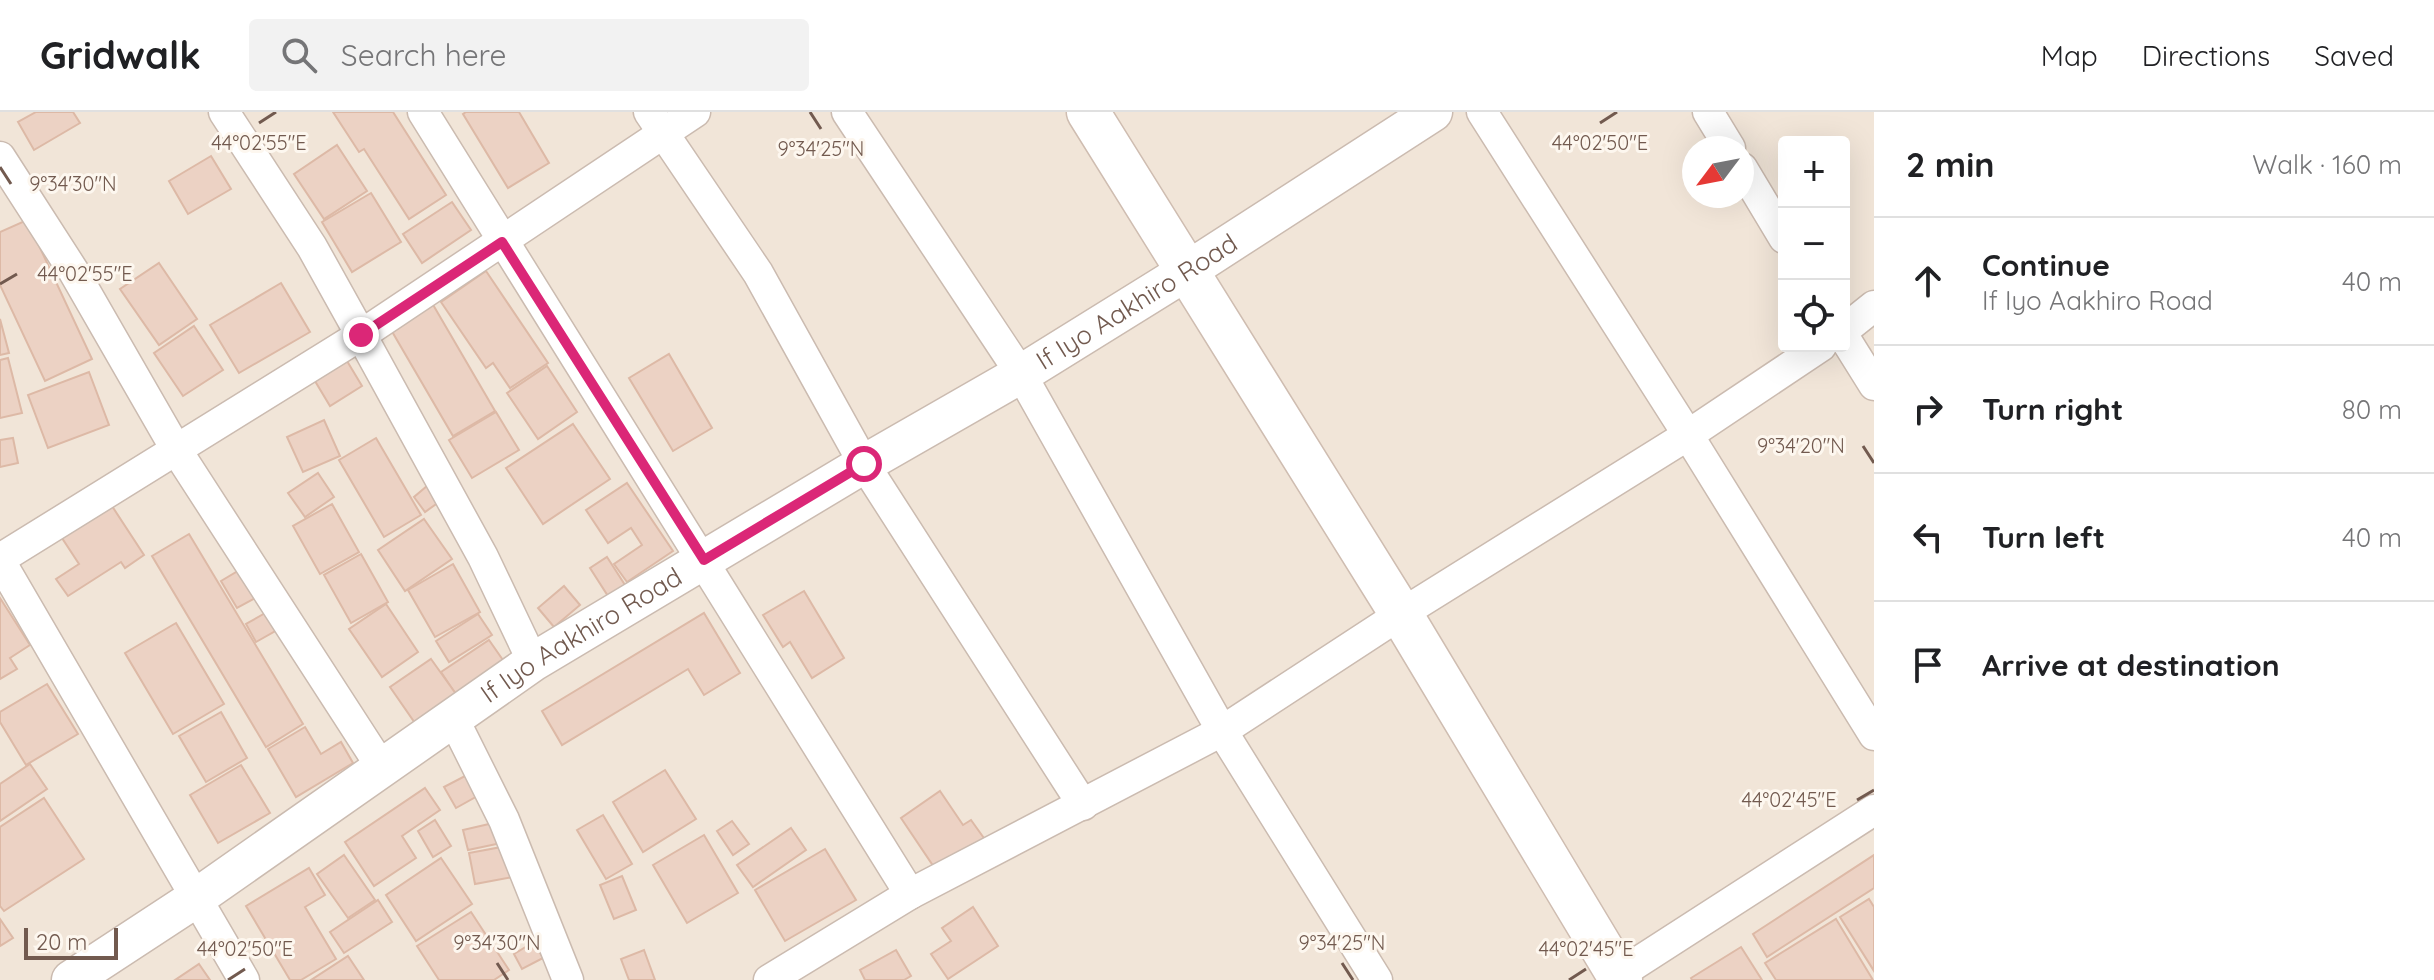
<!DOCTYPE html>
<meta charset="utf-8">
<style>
body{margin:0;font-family:Quicksand,sans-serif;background:#f2f2f2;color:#202124}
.controls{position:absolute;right:24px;top:24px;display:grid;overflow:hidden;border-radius:8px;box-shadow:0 8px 32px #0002}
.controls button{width:72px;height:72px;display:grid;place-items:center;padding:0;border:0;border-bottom:2px solid #e0e0e0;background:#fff;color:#202124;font:40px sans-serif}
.compass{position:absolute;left:1682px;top:24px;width:72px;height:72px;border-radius:50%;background:#fff;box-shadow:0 8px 32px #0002;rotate:238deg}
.scale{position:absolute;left:24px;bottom:20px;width:94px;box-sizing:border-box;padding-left:8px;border:4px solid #725a4f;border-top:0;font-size:22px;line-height:28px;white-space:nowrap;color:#725a4f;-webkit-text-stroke:6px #fdf7ef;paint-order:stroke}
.stop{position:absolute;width:24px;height:24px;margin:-18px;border:6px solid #db2777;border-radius:50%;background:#fff}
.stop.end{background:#db2777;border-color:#fff;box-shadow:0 2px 8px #0008}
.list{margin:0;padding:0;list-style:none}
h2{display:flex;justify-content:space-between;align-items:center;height:104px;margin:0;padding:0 32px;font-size:34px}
h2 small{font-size:26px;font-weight:400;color:#757577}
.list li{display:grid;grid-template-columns:52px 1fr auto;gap:24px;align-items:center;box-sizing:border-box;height:128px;padding:0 32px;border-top:2px solid #e0e0e0}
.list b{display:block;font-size:30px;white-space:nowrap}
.list p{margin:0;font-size:26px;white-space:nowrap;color:#757577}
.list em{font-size:26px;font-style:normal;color:#757577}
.icon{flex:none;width:44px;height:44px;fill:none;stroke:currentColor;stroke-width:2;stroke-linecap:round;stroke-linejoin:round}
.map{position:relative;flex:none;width:1874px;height:868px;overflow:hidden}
header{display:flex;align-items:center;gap:48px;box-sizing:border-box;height:112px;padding:0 40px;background:#fff;border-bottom:2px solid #e0e0e0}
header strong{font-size:38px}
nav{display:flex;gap:44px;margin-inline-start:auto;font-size:28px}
.search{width:560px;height:72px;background:#f2f2f2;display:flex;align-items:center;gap:20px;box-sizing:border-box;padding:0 28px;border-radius:8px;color:#757577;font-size:30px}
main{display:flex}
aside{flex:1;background:#fff}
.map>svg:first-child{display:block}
.residential{fill:#f1e5d8;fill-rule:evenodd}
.building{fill:#ecd2c4;stroke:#ddb9a6;stroke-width:2}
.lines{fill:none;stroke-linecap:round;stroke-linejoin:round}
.minor-casing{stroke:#cbbbb0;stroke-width:33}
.tertiary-casing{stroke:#cbbbb0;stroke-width:41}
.secondary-casing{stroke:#cfbdb1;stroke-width:45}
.minor{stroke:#fff;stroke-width:30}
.tertiary{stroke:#fff;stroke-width:38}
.secondary{stroke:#fff;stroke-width:42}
.route{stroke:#db2777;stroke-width:10}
.ticks{fill:none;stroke:#725a4f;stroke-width:3}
.labels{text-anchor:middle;stroke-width:6;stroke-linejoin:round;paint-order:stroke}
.street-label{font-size:26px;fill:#725a4f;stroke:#fdf7ef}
.ticks-label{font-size:20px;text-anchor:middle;fill:#725a4f;stroke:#fdf7ef;stroke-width:6;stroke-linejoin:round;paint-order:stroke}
</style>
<header>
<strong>Gridwalk</strong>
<div class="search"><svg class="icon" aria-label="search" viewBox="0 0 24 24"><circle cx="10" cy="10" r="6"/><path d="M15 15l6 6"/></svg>Search here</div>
<nav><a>Map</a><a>Directions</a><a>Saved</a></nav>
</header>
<main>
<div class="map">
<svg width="1874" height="868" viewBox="0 0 1874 868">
<rect width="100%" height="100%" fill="#faf3e9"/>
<path class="residential" d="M 0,0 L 1874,0 L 1874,868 L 0,868 ZM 1784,30 L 1844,30 L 1844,234 L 1784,234 ZM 1694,36 L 1742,36 L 1742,84 L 1694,84 Z"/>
<g class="building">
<polygon points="36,0 73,0 80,11 34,38 18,10"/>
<polygon points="333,0 393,0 446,83 409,107 364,37 359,40"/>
<polygon points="466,0 519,0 549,51 508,76 463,2"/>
<polygon points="337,33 367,79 324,107 294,62"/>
<polygon points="211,44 231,77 188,102 169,69"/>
<polygon points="371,81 401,130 352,160 322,110"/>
<polygon points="452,90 471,118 422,151 403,122"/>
<polygon points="27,108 92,247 45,269 0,173 0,120"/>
<polygon points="159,151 197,207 159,233 120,177"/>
<polygon points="486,159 548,251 510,276 493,251 486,256 441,190"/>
<polygon points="281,171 310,220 239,261 210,213"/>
<polygon points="432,191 495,299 453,324 390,216"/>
<polygon points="0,207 9,241 0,243"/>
<polygon points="194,214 223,258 183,284 154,241"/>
<polygon points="669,242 712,316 673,339 629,266"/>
<polygon points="8,246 22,301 0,306 0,248"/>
<polygon points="347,249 362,274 330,294 315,269"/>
<polygon points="547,254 577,300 538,327 507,281"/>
<polygon points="89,260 109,313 48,336 28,283"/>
<polygon points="496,300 519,338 472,366 449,328"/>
<polygon points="324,308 340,344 303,360 287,325"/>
<polygon points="573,312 610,367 543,412 506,356"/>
<polygon points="13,326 18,351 0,355 0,328"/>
<polygon points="376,326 421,403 384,425 339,348"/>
<polygon points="318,361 334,385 305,405 288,381"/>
<polygon points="627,371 673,439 627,470 614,452 642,433 631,416 608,431 586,398"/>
<polygon points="427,374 439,390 425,400 414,385"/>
<polygon points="110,391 144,443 125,456 121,450 68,484 56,467 79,452 60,423"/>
<polygon points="332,392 359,440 320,462 293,414"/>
<polygon points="424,407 452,447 405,479 378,438"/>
<polygon points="189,422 303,612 266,635 152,444"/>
<polygon points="361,442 388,490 351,511 324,463"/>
<polygon points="607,445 625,473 608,484 590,456"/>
<polygon points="453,452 480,500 435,525 408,478"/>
<polygon points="243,456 259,484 237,496 221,469"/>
<polygon points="564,474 580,493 554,515 538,496"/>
<polygon points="804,479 844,546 812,566 790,530 783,535 763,503"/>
<polygon points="0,486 30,533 10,546 17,557 0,567"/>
<polygon points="386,492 418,540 382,565 349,517"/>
<polygon points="267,500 277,518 256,530 246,512"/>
<polygon points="704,501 740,561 704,583 688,557 562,633 542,599"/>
<polygon points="478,502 492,523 449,550 436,529"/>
<polygon points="176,511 224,592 173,622 125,541"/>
<polygon points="489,528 505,551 457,584 441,560"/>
<polygon points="431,547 456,582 415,611 390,575"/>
<polygon points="47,572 78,622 26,653 0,610 0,600"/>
<polygon points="221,600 247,646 206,670 179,624"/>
<polygon points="305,615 321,642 341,630 353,651 296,685 268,637"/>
<polygon points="30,652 47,677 0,709 0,672"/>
<polygon points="241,653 270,701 218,731 190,683"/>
<polygon points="486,653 497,673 456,696 444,675"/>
<polygon points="665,658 696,707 643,740 613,690"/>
<polygon points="425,676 440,698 402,724 416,746 374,774 345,730"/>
<polygon points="940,679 963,713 971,708 986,729 938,761 901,706"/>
<polygon points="44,686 84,747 4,799 0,794 0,715"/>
<polygon points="603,703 632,752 606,767 577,718"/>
<polygon points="435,708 451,734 433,745 418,719"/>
<polygon points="502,709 506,730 468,738 463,718"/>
<polygon points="732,709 749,732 733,743 717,719"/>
<polygon points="791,716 806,738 753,775 737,753"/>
<polygon points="704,723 738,781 687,811 653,753"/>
<polygon points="512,733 518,764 475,772 469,741"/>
<polygon points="825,737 856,788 785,829 755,778"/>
<polygon points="344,743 375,788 348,806 317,762"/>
<polygon points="1874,743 1874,776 1767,845 1753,822"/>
<polygon points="441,746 472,792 416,829 386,783"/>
<polygon points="309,756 325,783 305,795 336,847 301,868 290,868 246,794"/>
<polygon points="622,764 636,798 614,807 600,773"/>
<polygon points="1869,787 1874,795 1874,859 1840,805"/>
<polygon points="378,788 392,810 344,841 330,820"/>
<polygon points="973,795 998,834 948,867 931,842 951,829 942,816"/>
<polygon points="471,800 509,858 494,868 439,868 417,834"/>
<polygon points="0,807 13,826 0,834"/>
<polygon points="1836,807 1873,868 1776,868 1765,851"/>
<polygon points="534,830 543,846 522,857 514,842"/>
<polygon points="1741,835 1762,868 1692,868 1691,866"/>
<polygon points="644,838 655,868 629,868 621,847"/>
<polygon points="896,838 911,864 904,868 865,868 860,858"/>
<polygon points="348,844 364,868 311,868"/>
<polygon points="199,852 210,868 175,868"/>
</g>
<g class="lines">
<g class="minor-casing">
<g id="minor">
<polyline points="224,0 312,135 361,223 483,445 533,550"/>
<polyline points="423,0 910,782"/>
<polyline points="649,0 758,161 864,352 1083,693"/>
<polyline points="847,0 1021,262 1222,619 1377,868"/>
<polyline points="1482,0 1688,323 1874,623"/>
<polyline points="1708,0 1730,36"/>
<polyline points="0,45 74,160 177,339 382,656"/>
<polyline points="1742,56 1784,126"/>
<polyline points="1844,218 1874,194"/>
<polyline points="1844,225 1874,273"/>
<polyline points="0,447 361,223 695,0"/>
<polyline points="0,449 244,868"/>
<polyline points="453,606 504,708 568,868"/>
<polyline points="1618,863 1874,698"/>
<polyline points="769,868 910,782 1222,619 1401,502 1688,323 1821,234"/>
</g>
</g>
<g class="tertiary-casing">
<g id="tertiary">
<path id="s1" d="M 71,868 L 196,786 L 533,550 L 864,352 L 1021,262 L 1187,159 L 1433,0"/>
</g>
</g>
<g class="secondary-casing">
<polyline id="secondary" points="1088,0 1401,502 1621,868"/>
</g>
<use href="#minor" class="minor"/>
<use href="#tertiary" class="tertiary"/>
<use href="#secondary" class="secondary"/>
</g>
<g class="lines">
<polyline class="route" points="361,223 502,130 704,448 864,352"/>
</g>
<path class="ticks" d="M 810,0 L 821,17M 259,11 L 276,0M 1600,11 L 1617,0M 0,55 L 11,72M 0,172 L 17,162M 1863,334 L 1874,351M 1857,688 L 1874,678M 497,851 L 508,868M 1342,851 L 1353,868M 228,868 L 245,857M 1569,868 L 1586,857"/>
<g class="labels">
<g class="street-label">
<text dy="9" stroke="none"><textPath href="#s1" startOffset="1264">If Iyo Aakhiro Road</textPath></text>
<text dy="9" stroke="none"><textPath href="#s1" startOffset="616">If Iyo Aakhiro Road</textPath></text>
</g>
</g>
<g class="ticks-label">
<text x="259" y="38">44°02'55"E</text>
<text x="1600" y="38">44°02'50"E</text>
<text x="821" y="44">9°34'25"N</text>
<text x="73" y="79">9°34'30"N</text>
<text x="85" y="169">44°02'55"E</text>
<text x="1801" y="341">9°34'20"N</text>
<text x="1789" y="695">44°02'45"E</text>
<text x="497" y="838">9°34'30"N</text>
<text x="1342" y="838">9°34'25"N</text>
<text x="245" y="844">44°02'50"E</text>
<text x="1586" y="844">44°02'45"E</text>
</g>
</svg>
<div class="controls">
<button>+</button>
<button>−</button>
<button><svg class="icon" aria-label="locate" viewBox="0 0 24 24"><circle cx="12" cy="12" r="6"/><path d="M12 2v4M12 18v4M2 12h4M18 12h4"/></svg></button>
</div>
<svg class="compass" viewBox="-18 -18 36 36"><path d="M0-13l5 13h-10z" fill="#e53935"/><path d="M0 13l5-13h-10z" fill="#757577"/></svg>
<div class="scale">20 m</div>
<div class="stop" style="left:864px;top:352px"></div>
<div class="stop end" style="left:361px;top:223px"></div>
</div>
<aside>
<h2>2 min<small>Walk · 160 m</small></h2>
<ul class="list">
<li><svg class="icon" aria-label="ahead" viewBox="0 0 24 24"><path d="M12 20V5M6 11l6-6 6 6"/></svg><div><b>Continue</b><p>If Iyo Aakhiro Road</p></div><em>40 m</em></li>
<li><svg class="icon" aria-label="right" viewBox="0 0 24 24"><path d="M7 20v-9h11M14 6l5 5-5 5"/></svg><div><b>Turn right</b></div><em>80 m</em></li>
<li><svg class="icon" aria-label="left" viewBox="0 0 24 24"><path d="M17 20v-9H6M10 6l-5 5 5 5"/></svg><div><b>Turn left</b></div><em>40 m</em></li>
<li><svg class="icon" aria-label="arrive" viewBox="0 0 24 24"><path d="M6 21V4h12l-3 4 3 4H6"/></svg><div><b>Arrive at destination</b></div></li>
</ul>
</aside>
</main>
